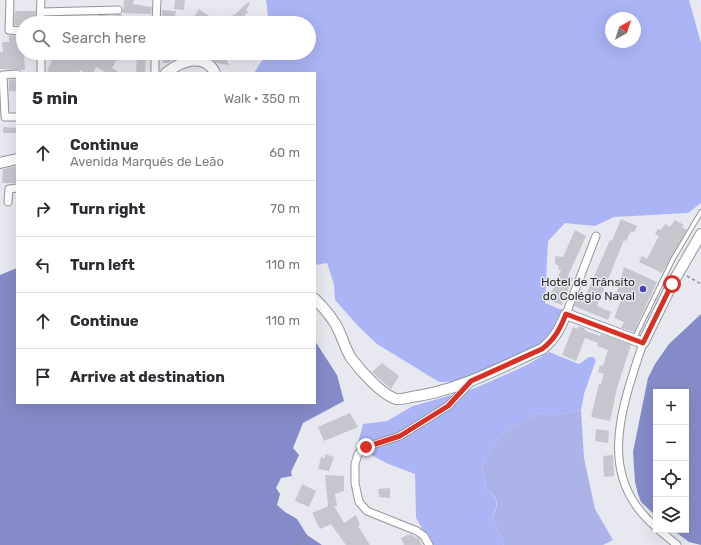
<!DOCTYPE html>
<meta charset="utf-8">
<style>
body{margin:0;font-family:Rubik,sans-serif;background:#f2f2f3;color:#2b2b33}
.controls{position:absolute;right:12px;bottom:12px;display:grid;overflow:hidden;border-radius:0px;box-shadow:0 4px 16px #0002}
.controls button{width:36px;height:36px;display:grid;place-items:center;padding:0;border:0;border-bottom:1px solid #e1e1e2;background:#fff;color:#2b2b33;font:20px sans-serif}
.compass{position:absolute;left:605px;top:12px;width:36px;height:36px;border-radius:50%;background:#fff;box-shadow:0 4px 16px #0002;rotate:39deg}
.stop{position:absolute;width:12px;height:12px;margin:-9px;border:3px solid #d93025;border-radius:50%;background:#fff}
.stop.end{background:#d93025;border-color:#fff;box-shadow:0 1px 4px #0008}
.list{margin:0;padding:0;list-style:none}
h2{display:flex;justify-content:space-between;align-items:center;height:52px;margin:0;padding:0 16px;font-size:17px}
h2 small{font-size:13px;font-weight:400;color:#7c7c81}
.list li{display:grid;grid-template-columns:26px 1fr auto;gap:12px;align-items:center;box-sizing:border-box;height:56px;padding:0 16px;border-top:1px solid #e1e1e2}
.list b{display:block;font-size:15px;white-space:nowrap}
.list p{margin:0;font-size:13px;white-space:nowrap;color:#7c7c81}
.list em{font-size:13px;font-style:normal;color:#7c7c81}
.icon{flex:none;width:22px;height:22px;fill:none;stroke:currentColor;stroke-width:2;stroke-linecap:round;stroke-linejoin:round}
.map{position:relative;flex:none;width:701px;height:545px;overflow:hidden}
.search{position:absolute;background:#fff;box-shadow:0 4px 16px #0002;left:16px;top:16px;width:300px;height:44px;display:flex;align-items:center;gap:10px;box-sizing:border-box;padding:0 14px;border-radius:22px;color:#7c7c81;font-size:15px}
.panel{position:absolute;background:#fff;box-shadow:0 4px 16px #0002;left:16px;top:72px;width:300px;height:332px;border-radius:0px}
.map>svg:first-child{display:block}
.green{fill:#abb3e9}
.forest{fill:#abb4f4;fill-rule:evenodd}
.water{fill:#848bc8}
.building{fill:#c6c7ce}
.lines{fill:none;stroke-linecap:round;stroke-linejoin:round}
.lane-casing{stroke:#94969c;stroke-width:5.5}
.street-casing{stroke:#94969c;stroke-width:9}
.secondary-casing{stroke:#94969c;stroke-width:12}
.path{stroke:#8d8e93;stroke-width:1.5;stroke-dasharray:3 3;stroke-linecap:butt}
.lane{stroke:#fff;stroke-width:3.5}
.street{stroke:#fff;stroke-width:7}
.secondary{stroke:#fff;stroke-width:10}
.route{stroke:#d93025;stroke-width:5}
.poi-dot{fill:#4845bb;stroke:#e8e9f0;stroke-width:1.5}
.labels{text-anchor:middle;stroke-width:3;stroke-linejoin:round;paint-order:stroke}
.poi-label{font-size:12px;fill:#2e2f32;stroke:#e8e9f0;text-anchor:end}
</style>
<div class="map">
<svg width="701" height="545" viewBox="0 0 701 545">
<rect width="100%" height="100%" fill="#e8e9f0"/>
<path class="green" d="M 581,410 L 584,458 L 595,509 L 613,540 L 603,545 L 504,545 L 492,519 C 499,503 500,500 486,489 L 482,465 L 499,437 L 510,428 L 538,413 L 556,415 Z"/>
<g class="forest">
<path d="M 266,0 L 689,0 L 701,43 L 701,203 L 688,213 L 614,217 L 595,226 L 565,223 L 548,241 L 545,303 L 567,312 L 550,343 L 471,381 L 439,382 L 377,344 L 359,327 L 335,300 L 334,284 L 327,263 L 315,265 L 315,73 L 254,73 L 267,53 L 309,53 L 309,23 L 269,23 ZM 611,18 L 635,18 L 635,42 L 611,42 Z"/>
<path d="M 549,352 L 579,364 L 589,357 L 593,357 L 596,360 L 584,394 L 581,410 L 556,415 L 538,413 L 510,428 L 499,437 L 482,465 L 486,489 C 500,501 498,503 492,519 L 504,545 L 432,545 L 416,518 L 415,474 L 386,463 L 357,447 L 363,424 L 387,421 L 413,406 L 473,389 L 525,366 Z"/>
</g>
<g class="water">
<polygon points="17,268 17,403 315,403 315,341 337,375 344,401 303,423 293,448 299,455 291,472 292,476 281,478 276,488 280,494 277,505 285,512 297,519 307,535 322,545 0,545 0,275"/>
<polygon points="701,314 701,545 689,542 673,530 686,530 686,392 656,392 656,516 641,502 638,494 635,482 633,452 648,378 655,364 669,344"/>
</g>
<g class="building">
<polygon points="124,0 134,0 133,4 152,7 151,14 123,13"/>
<polygon points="175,0 185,0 184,10 174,9"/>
<polygon points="248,2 250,4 246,10 248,12 241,19 236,23 226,23 232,15 233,16"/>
<polygon points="199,9 212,18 208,23 202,23 194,17"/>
<polygon points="162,10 176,11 174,22 162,20"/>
<polygon points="15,11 36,11 35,23 23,23 23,26 14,25"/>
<polygon points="121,14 124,23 51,23 49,18 81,16 82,18 87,16 88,21 100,15 112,16"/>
<polygon points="9,35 23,36 25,70 0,69 0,52 3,52 2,42 9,42"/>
<polygon points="62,53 116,53 118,58 112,68 120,73 107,73 96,67 93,73 85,73 80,70 79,73 51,73 47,71 52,61 50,57"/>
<polygon points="137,53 146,53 145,73 136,73"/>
<polygon points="160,53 178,53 178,58 168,63 163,63 163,60 160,59"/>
<polygon points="215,53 223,53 229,65 216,63 210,56"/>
<polygon points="17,79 17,91 9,91 9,80"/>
<polygon points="3,127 17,128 17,133 3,133"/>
<polygon points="17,166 17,183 2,183 3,169"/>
<polygon points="621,219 637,226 634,233 631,231 626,241 624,240 597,306 611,312 608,320 574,306 577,298 583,301 585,297 610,240 612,241"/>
<polygon points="675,220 684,225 682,227 687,230 662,273 639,262 642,256 647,259 659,236 655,234 658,229 661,230 665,224 670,227"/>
<polygon points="575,230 586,236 568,276 573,278 562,305 548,300 561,270 558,269 559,266 555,264 555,256 563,257"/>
<polygon points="624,267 657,282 634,332 621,328 624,322 614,318 623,295 617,292"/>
<polygon points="579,326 584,328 586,331 600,336 601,334 631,345 617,388 610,421 591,417 599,384 601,384 604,374 598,372 600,365 603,366 608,350 597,346 598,343 585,338 576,361 562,355 573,327 577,329"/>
<polygon points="382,363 399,376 391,389 372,372"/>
<polygon points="350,413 358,427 324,441 318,427"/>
<polygon points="596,429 609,431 608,443 595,441"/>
<polygon points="325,454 334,457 329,471 318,469 321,457 325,458"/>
<polygon points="613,455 614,476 604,477 603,456"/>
<polygon points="325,475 344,476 344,491 335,494 337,506 334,506 344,523 356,515 360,525 358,526 370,545 346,545 331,524 320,529 312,513 328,506"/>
<polygon points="302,484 316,491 309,507 295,501"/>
<polygon points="390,488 390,498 379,497 378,489"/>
<polygon points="410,534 419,539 422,545 404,545 401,538"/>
</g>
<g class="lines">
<g class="lane-casing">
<polyline id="lane" points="634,339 673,259 701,212"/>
</g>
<g class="street-casing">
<g id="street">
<polyline points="10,0 9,30 23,31"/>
<polyline points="41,12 118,10"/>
<polyline points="40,23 41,0"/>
<polyline points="156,23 157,0"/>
<polyline points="41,53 41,73"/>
<polyline points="155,73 155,53"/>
<polyline points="17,74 3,75 5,117 17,117"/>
<polyline points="8,202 9,189 17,188"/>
<polyline points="566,314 596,236"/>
<path d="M 643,343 C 622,407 595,476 656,527"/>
<polyline points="659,530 677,545"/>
<polyline points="429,545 424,536 417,531 367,511 359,502 355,483 355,464 358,454 366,447 400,436 448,406 470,383"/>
</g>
</g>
<g class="secondary-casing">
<g id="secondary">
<path d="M 166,73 C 181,61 205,52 215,73"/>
<polyline points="0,163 17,159"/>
<path d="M 315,299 C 324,308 334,319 339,331 C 343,340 346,350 351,358 C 360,370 382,395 396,399 C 400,400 407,398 411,397 C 458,391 499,368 542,349 C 555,339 560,328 566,314 L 643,343 L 672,284 L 701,234"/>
</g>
</g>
<g class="path">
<polyline points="687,276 701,284"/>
<polyline points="296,545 307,535"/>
</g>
<use href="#lane" class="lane"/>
<use href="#street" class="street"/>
<use href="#secondary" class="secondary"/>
</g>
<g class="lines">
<path class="route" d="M 366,447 L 400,436 L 448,406 L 471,381 L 542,349 C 555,339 560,329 566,314 L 643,343 L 672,284"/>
</g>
<circle class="poi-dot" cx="643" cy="289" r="4"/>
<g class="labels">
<g class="poi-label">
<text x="635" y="286">Hotel de Trânsito<tspan x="635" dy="14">do Colégio Naval</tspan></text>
</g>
</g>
</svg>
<div class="controls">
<button>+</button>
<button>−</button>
<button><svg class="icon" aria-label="locate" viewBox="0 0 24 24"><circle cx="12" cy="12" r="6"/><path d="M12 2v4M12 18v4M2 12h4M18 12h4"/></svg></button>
<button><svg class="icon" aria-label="layers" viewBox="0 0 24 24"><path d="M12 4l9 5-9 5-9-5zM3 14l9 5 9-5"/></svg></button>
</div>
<svg class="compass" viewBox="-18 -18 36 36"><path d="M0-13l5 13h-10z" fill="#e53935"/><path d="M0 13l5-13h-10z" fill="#7c7c81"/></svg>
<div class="stop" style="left:672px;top:284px"></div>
<div class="stop end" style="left:366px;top:447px"></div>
<div class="search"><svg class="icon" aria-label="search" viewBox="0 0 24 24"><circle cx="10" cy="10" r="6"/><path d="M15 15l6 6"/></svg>Search here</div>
<section class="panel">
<h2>5 min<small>Walk · 350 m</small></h2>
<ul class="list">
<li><svg class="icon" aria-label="ahead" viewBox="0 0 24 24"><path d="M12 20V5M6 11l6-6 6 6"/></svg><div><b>Continue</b><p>Avenida Marquês de Leão</p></div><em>60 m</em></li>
<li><svg class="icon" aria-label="right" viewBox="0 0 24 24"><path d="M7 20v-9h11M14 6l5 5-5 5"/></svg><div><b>Turn right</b></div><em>70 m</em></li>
<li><svg class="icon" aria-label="left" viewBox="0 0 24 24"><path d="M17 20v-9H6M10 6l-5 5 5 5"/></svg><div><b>Turn left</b></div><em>110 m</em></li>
<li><svg class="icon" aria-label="ahead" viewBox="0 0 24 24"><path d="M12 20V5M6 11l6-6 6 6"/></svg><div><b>Continue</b></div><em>110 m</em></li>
<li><svg class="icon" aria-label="arrive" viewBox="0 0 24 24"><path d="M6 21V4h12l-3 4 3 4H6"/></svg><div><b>Arrive at destination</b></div></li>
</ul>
</section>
</div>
